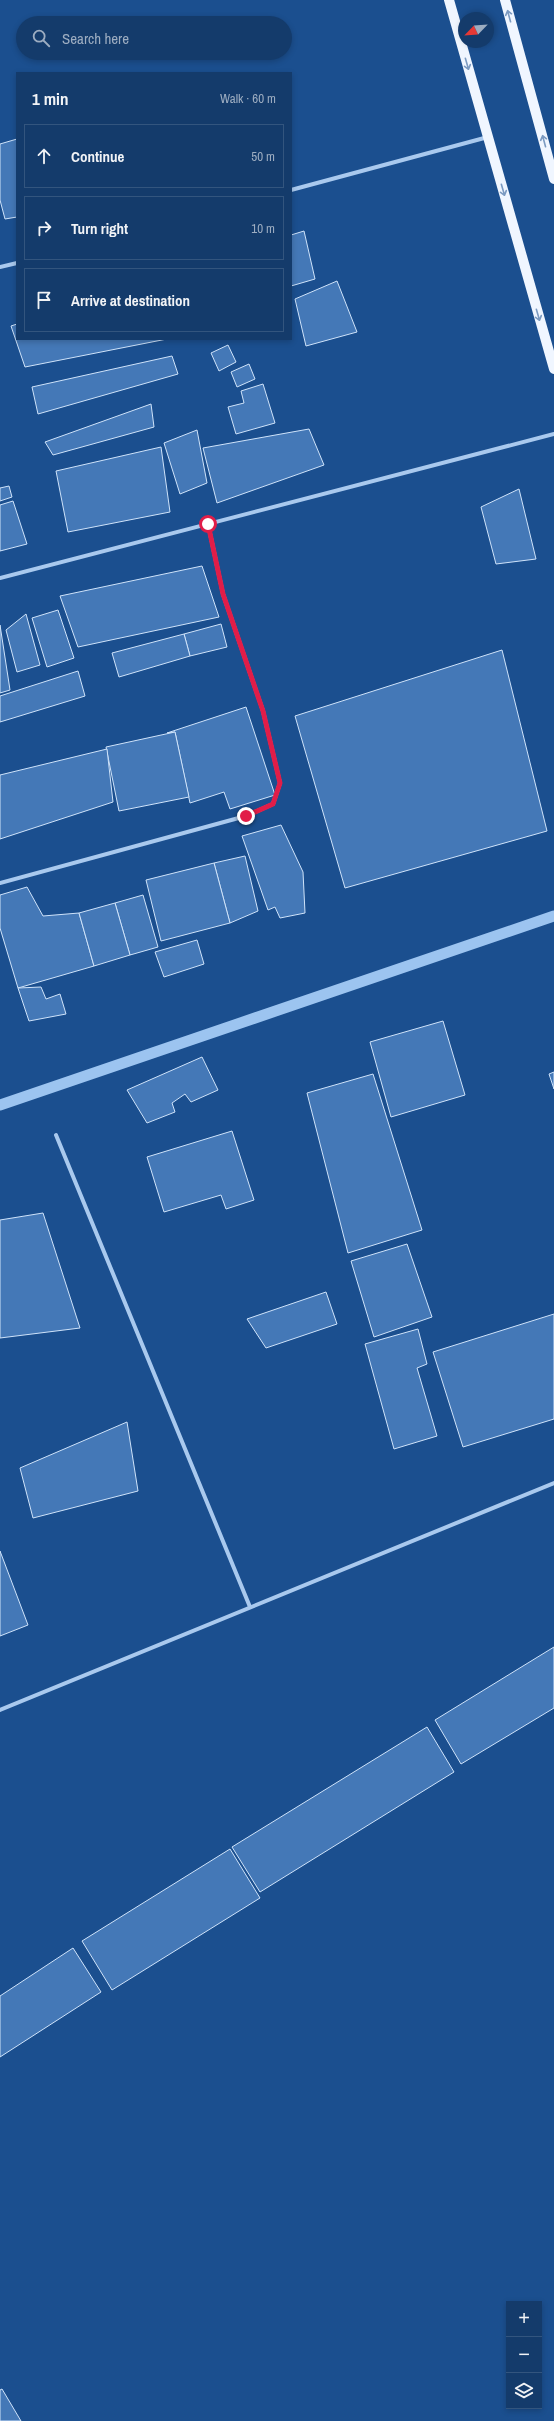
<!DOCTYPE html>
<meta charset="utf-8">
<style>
body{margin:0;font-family:"Archivo Narrow",sans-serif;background:#214673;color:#f1f3f6}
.controls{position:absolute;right:12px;bottom:12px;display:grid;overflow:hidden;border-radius:0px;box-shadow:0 2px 6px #0003}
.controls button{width:36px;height:36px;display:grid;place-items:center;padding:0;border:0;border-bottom:1px solid #33557e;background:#143b6b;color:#f1f3f6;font:20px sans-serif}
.compass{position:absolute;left:458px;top:12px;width:36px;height:36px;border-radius:50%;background:#143b6b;box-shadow:0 2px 6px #0003;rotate:245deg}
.stop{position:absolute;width:12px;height:12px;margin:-9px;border:3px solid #e11d48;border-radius:50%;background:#fff}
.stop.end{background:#e11d48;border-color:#fff;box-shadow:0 1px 4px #0008}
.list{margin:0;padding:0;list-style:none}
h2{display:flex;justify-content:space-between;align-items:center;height:52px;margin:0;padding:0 16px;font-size:17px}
h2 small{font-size:13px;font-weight:400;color:#9dadc1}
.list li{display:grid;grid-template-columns:26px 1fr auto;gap:12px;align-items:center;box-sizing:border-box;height:64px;margin:0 8px 8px;padding:0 8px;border:1px solid #33557e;border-radius:0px}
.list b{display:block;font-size:15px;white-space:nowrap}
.list em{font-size:13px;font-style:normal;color:#9dadc1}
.icon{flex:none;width:22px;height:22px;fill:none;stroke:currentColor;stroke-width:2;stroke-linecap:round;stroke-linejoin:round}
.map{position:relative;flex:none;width:554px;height:2421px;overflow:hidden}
.search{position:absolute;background:#143b6b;box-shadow:0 2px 6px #0003;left:16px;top:16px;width:276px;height:44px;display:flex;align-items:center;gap:10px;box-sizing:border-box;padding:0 14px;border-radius:22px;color:#9dadc1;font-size:15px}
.panel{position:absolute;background:#143b6b;box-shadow:0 2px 6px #0003;left:16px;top:72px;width:276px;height:268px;border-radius:0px}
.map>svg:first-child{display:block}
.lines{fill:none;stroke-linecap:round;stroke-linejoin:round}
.stream{stroke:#9cc4f0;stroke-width:11}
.building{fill:#4478b7;stroke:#cfe3fa}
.minor{stroke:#a9c9ee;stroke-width:4}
.primary{stroke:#f0f6ff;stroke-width:10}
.oneway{stroke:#7b9ac1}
.route{stroke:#e11d48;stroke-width:5}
</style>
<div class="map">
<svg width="554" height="2421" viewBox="0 0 554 2421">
<rect width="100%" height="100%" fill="#1b4f8f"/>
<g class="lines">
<polyline class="stream" points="0,1105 554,916"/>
</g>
<g class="building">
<polygon points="17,139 17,217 5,219 0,200 0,144"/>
<polygon points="304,231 315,279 291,286 291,235"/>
<polygon points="337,281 357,332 306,346 295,299"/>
<polygon points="17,324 17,339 167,339 25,367 11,326"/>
<polygon points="228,345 236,362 219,371 211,353"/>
<polygon points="172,356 178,374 38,414 32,387"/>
<polygon points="249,364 255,379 237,387 231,372"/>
<polygon points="263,384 275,423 236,434 228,407 244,403 241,391"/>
<polygon points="151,404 154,427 53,455 45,442"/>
<polygon points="309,429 324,465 217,503 203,448"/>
<polygon points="197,430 207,483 180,494 164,443"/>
<polygon points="161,447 170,512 68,532 56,471"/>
<polygon points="9,486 12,497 0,501 0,488"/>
<polygon points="519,489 536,559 496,564 481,507"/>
<polygon points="13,501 27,544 0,551 0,505"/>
<polygon points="202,566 219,617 78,647 60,596"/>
<polygon points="58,610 74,658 47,667 32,618"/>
<polygon points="26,614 40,665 17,672 6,630"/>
<polygon points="221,624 227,647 190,656 184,634"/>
<polygon points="0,625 10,690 0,693"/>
<polygon points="184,634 190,656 119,677 112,653"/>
<polygon points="502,650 547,831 345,888 295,716"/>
<polygon points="78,671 85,696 0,722 0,696"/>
<polygon points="246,707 275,795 230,809 224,792 190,803 175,732 167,733"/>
<polygon points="175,732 189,797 119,811 106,747"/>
<polygon points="107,749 113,802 0,839 0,775"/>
<polygon points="281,825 303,872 305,913 280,918 275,907 268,910 242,836"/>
<polygon points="245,856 258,911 230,923 214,863"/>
<polygon points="214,863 230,923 161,941 146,880"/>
<polygon points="27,887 43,916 79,913 94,966 18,988 0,928 0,895"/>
<polygon points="143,895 158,947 130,955 115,903"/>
<polygon points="115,903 130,955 94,966 79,913"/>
<polygon points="197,940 204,964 164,977 155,952"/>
<polygon points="41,987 46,999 60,994 66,1014 29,1021 18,988"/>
<polygon points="443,1021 465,1095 391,1117 370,1042"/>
<polygon points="202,1057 218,1090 191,1102 185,1094 172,1103 175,1112 147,1123 127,1090"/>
<polygon points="554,1072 554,1089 549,1074"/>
<polygon points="373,1074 422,1230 348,1253 307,1093"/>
<polygon points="232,1131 254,1200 226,1209 221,1195 164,1212 147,1157"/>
<polygon points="43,1213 80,1328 0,1338 0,1220"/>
<polygon points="407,1244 432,1317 374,1337 351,1261"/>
<polygon points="326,1292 337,1324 266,1348 247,1319"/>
<polygon points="554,1314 554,1419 463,1447 433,1352"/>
<polygon points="418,1329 427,1364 417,1368 437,1436 394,1449 365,1344"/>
<polygon points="127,1422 138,1491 33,1518 20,1468"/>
<polygon points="0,1551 28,1625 0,1636"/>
<polygon points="554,1647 554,1708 461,1764 435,1720"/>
<polygon points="427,1727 454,1772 260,1892 232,1847"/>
<polygon points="230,1849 260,1898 112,1990 82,1941"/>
<polygon points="73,1948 101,1992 0,2057 0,1996"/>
<polygon points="2,2389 21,2421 0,2421 0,2390"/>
</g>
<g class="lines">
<g class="minor">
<polyline points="291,190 488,137"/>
<polyline points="0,267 17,263"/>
<polyline points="0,578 554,434"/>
<polyline points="0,883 246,816 273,804 280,783 263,711 223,594 208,524"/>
<polyline points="56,1135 250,1607"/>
<polyline points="0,1710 554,1483"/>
</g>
<g class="primary">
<polyline points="449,0 554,369"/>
<polyline points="505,0 554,179"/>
</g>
</g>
<defs><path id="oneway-shaft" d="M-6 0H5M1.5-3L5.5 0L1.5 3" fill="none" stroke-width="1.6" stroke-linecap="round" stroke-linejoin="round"/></defs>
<g class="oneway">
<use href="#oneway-shaft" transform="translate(509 16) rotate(-105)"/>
<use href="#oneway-shaft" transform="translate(467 64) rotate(74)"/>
<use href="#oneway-shaft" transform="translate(544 141) rotate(-105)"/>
<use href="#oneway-shaft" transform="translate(503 190) rotate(74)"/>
<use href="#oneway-shaft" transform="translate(538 315) rotate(74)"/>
</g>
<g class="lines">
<polyline class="route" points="208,524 223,594 263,711 280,783 273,804 246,816"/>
</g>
</svg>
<div class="controls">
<button>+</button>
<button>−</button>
<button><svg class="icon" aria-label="layers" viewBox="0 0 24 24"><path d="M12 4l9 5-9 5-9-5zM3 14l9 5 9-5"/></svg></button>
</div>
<svg class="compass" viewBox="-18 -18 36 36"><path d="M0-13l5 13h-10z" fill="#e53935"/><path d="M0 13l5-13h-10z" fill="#9dadc1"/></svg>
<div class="stop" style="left:208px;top:524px"></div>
<div class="stop end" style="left:246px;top:816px"></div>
<div class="search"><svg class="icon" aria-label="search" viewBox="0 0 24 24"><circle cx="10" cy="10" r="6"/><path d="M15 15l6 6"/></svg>Search here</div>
<section class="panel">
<h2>1 min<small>Walk · 60 m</small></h2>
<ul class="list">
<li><svg class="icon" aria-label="ahead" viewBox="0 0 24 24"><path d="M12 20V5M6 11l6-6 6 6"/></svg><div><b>Continue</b></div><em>50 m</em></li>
<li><svg class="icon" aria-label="right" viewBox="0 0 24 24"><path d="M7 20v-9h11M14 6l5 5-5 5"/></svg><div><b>Turn right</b></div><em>10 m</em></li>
<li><svg class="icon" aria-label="arrive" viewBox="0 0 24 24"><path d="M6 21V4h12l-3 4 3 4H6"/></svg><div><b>Arrive at destination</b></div></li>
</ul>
</section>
</div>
